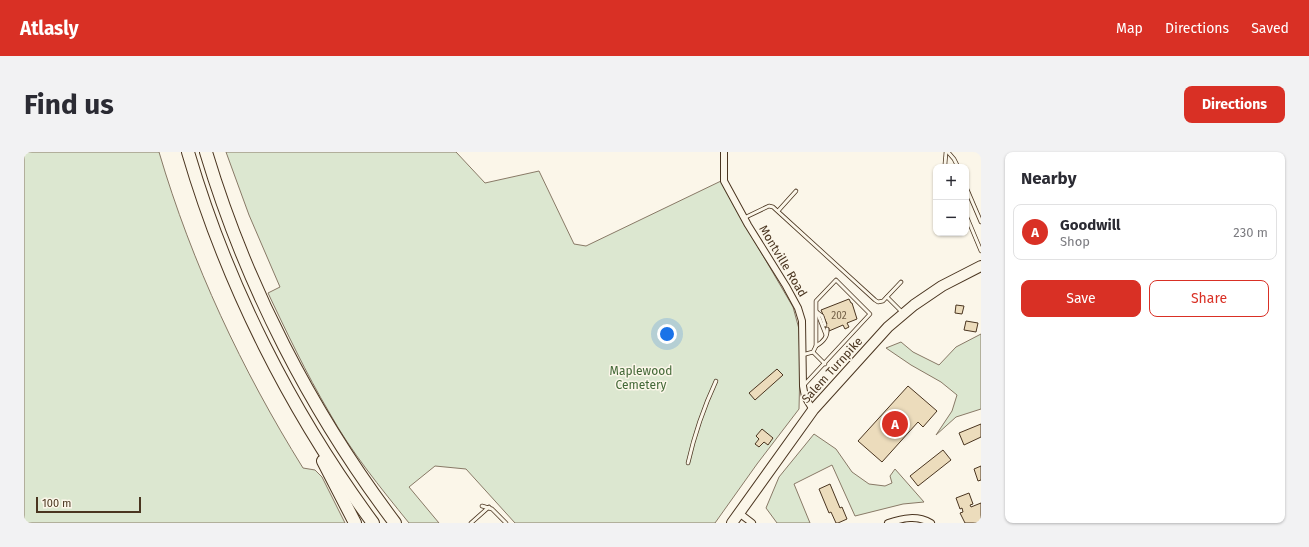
<!DOCTYPE html>
<meta charset="utf-8">
<style>
body{margin:0;font-family:"Fira Sans",sans-serif;background:#f2f2f3;color:#2b2b33}
.controls{position:absolute;right:12px;top:12px;display:grid;overflow:hidden;border-radius:8px;box-shadow:0 1px 3px #0004}
.controls button{width:36px;height:36px;display:grid;place-items:center;padding:0;border:0;border-bottom:1px solid #e1e1e2;background:#fff;color:#2b2b33;font:20px sans-serif}
.scale{position:absolute;left:12px;bottom:10px;width:105px;box-sizing:border-box;padding-left:4px;border:2px solid #4a3520;border-top:0;font-size:11px;line-height:14px;white-space:nowrap;color:#4a3520;-webkit-text-stroke:3px #fbf6e9;paint-order:stroke}
.you{position:absolute;left:643px;top:182px;width:14px;height:14px;margin:-10px;border:3px solid #fff;border-radius:50%;background:#1a73e8;box-shadow:0 0 0 6px #1a73e833}
.badge{display:grid;place-items:center;width:26px;height:26px;border-radius:50%;background:#d93025;color:#fff;font-size:13px;font-weight:700}
.pin{position:absolute;translate:-50% -50%;border:2px solid #fff;box-shadow:0 1px 4px #0006}
.list{margin:0;padding:0;list-style:none}
h2{display:flex;justify-content:space-between;align-items:center;height:52px;margin:0;padding:0 16px;font-size:17px}
h2 small{font-size:13px;font-weight:400;color:#7c7c81}
.list li{display:grid;grid-template-columns:26px 1fr auto;gap:12px;align-items:center;box-sizing:border-box;height:56px;margin:0 8px 8px;padding:0 8px;border:1px solid #e1e1e2;border-radius:8px}
.list b{display:block;font-size:15px;white-space:nowrap}
.list p{margin:0;font-size:13px;white-space:nowrap;color:#7c7c81}
.list em{font-size:13px;font-style:normal;color:#7c7c81}
.actions{display:flex;gap:8px;padding:12px 16px}
.actions a{flex:1;padding:9px 0;border:1px solid #d93025;border-radius:8px;text-align:center;font-size:14px;color:#d93025}
.actions .main{background:#d93025;color:#fff}
.map{position:relative;flex:none;width:957px;height:371px;overflow:hidden;border-radius:8px}
header{display:flex;align-items:center;gap:24px;box-sizing:border-box;height:56px;padding:0 20px;background:#d93025;color:#fff}
header strong{font-size:19px}
nav{display:flex;gap:22px;margin-inline-start:auto;font-size:14px}
.intro{display:flex;align-items:center;justify-content:space-between;box-sizing:border-box;height:96px;padding:0 24px}
h1{margin:0;font-size:28px}
.button{padding:10px 18px;border-radius:8px;background:#d93025;color:#fff;font-size:14px;font-weight:700}
main{display:flex;gap:24px;padding:0 24px}
aside{flex:1;background:#fff;border-radius:8px;box-shadow:0 1px 3px #0004}
.map>svg:first-child{display:block}
.green{fill:#dce7d0;stroke:#887966}
.building{fill:#ecdcbc;stroke:#4a3520}
.lines{fill:none;stroke-linecap:round;stroke-linejoin:round}
.service-casing{stroke:#4a3520;stroke-width:4.5}
.minor-casing{stroke:#4a3520;stroke-width:8}
.primary-casing{stroke:#4a3520;stroke-width:12}
.motorway-casing{stroke:#4a3520;stroke-width:14}
.service{stroke:#fbf6e9;stroke-width:3}
.minor{stroke:#fbf6e9;stroke-width:6}
.primary{stroke:#fbf6e9;stroke-width:10}
.motorway{stroke:#fbf6e9;stroke-width:12}
.labels{text-anchor:middle;stroke-width:3;stroke-linejoin:round;paint-order:stroke}
.number-label{font-size:10px;fill:#725f47}
.street-label{font-size:12px;fill:#4a3520;stroke:#fbf6e9}
.park-label{font-size:12px;fill:#436837;stroke:#fbf6e9}
</style>
<header>
<strong>Atlasly</strong>
<nav><a>Map</a><a>Directions</a><a>Saved</a></nav>
</header>
<div class="intro"><h1>Find us</h1><a class="button">Directions</a></div>
<main>
<div class="map">
<svg width="957" height="371" viewBox="0 0 957 371">
<rect width="100%" height="100%" fill="#fbf6e9"/>
<g class="green">
<path d="M 0,0 L 135,0 C 168,112 218,218 279,316 L 291,318 L 298,325 L 321,371 L 0,371 Z"/>
<path d="M 202,0 L 432,0 L 461,31 L 515,19 L 550,92 L 562,94 L 697,29 L 710,54 L 769,155 L 775,177 L 776,214 L 775,257 L 733,312 L 691,371 L 491,371 L 442,317 L 411,314 L 385,335 L 415,371 L 385,371 C 356,335 327,300 305,260 C 282,221 263,181 244,141 L 256,135 L 225,63 Z"/>
<polygon points="957,182 957,257 932,265 912,283 928,259 933,243 917,230 887,213 862,196 877,190 889,200 915,213 932,195"/>
<polygon points="790,282 812,297 828,320 845,332 861,334 868,331 866,324 871,317 900,350 879,352 831,364 808,313 770,332 786,371 753,371 742,356 755,325"/>
</g>
<g class="building">
<polygon points="825,147 827,151 828,151 833,167 823,171 825,175 821,177 819,173 805,179 805,176 800,178 799,174 803,172 797,158"/>
<polygon points="932,153 940,154 938,162 931,161"/>
<polygon points="942,169 954,171 952,180 940,178"/>
<polygon points="753,217 759,223 731,248 725,241"/>
<polygon points="884,234 913,259 899,275 894,270 858,310 834,289"/>
<polygon points="957,272 957,285 940,293 935,281"/>
<polygon points="738,277 749,286 744,293 740,290 735,295 731,292 735,287 732,284"/>
<polygon points="919,298 927,308 894,334 886,324"/>
<polygon points="957,314 957,328 954,329 950,317"/>
<polygon points="806,332 816,356 818,355 823,367 814,371 812,371 807,360 805,361 795,337"/>
<polygon points="945,341 949,352 946,353 947,355 957,351 957,371 941,371 936,361 939,360 938,356 936,357 932,346"/>
</g>
<g class="lines">
<g class="service-casing">
<g id="service">
<polyline points="924,0 930,7 934,15"/>
<polyline points="922,15 921,12 922,0"/>
<polyline points="942,35 957,70"/>
<polyline points="754,59 772,39"/>
<polyline points="942,63 957,99"/>
<polyline points="720,66 745,54 749,55 851,148 854,150 859,149 877,130"/>
<polyline points="863,145 878,160"/>
<polyline points="793,160 802,183"/>
<polyline points="794,161 798,164 801,173"/>
<path d="M 792,194 C 799,190 804,185 803,177"/>
<polyline points="789,200 801,212"/>
<polyline points="778,203 789,200 792,194 792,149 812,128 846,162 780,233"/>
<path d="M 664,311 C 671,280 679,257 692,229"/>
<polyline points="458,354 468,357 482,371"/>
<polyline points="447,371 465,355"/>
</g>
</g>
<g class="minor-casing">
<g id="minor">
<polyline points="700,0 700,29 724,73 762,134 774,156 778,169 779,234 781,245 789,258"/>
<polyline points="715,361 728,371"/>
<path d="M 864,371 C 879,366 893,363 907,371"/>
</g>
</g>
<g class="primary-casing">
<polyline id="primary" points="708,371 789,258 864,175 890,153 918,134 957,114"/>
</g>
<g class="motorway-casing">
<g id="motorway">
<path d="M 164,0 C 203,133 267,260 349,371"/>
<path d="M 182,0 C 222,133 287,260 371,371"/>
<polyline points="299,309 331,371"/>
</g>
</g>
<use href="#service" class="service"/>
<use href="#minor" class="minor"/>
<use href="#primary" class="primary"/>
<use href="#motorway" class="motorway"/>
</g>
<g class="labels">
<g class="number-label">
<text x="815" y="167">202</text>
</g>
<g class="street-label">
<text transform="translate(759 109) rotate(59)" y="4">Montville Road</text>
<text transform="translate(808 218) rotate(-48)" y="4">Salem Turnpike</text>
</g>
<g class="park-label">
<text x="617" y="223">Maplewood<tspan x="617" dy="14">Cemetery</tspan></text>
</g>
</g>
</svg>
<div class="controls">
<button>+</button>
<button>−</button>
</div>
<div class="scale">100 m</div>
<div class="you"></div>
<div class="pin badge" style="left:871px;top:272px">A</div>
</div>
<aside>
<h2>Nearby<small></small></h2>
<ul class="list">
<li><span class="badge">A</span><div><b>Goodwill</b><p>Shop</p></div><em>230 m</em></li>
</ul>
<div class="actions"><a class="main">Save</a><a>Share</a></div>
</aside>
</main>
